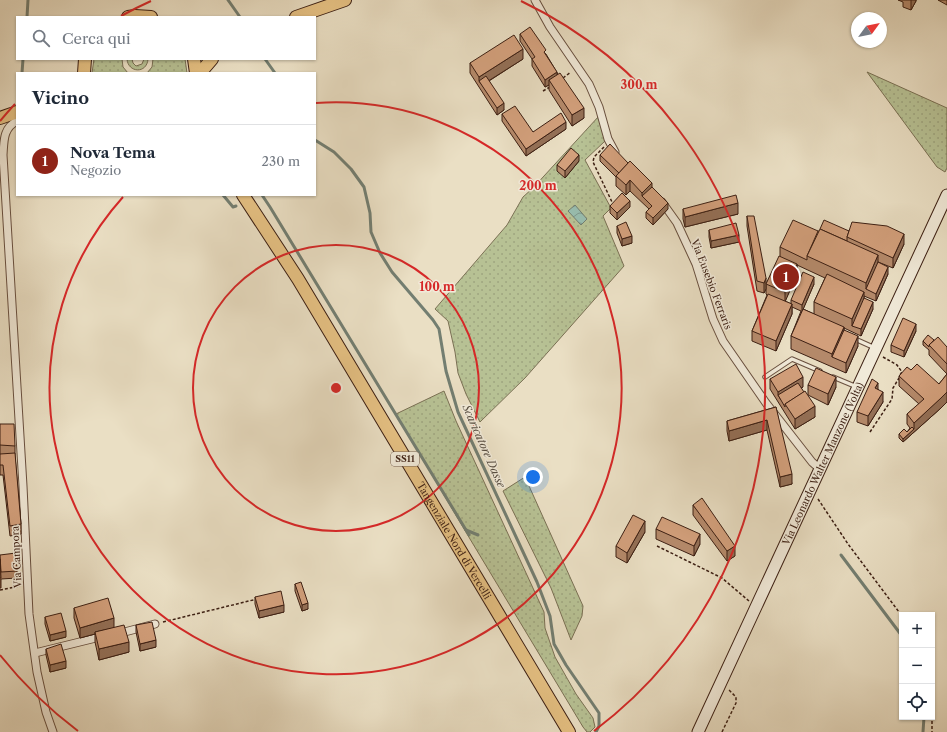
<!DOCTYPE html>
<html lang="it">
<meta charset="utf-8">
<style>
body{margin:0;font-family:"Libre Caslon Text",serif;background:#f6f6f7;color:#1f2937}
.controls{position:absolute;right:12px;bottom:12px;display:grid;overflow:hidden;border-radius:0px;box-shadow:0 1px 3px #0004}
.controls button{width:36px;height:36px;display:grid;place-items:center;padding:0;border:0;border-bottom:1px solid #e0e1e3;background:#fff;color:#1f2937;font:20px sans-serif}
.compass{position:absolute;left:851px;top:12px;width:36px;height:36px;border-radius:50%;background:#fff;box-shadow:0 1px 3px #0004;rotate:57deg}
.you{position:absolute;left:533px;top:477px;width:14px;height:14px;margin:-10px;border:3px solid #fff;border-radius:50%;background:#1a73e8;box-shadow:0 0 0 6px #1a73e833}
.badge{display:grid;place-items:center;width:26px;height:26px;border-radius:50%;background:#8f2418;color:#fff;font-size:13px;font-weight:700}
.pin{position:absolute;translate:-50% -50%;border:2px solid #fff;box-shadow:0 1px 4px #0006}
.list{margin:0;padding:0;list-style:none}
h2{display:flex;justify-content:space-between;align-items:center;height:52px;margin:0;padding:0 16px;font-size:17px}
h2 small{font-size:13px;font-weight:400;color:#747a83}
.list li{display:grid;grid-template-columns:26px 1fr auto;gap:12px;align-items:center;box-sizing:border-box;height:72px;padding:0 16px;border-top:1px solid #e0e1e3}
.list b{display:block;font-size:15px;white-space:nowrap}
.list p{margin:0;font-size:13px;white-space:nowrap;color:#747a83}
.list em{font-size:13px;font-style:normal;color:#747a83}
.icon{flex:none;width:22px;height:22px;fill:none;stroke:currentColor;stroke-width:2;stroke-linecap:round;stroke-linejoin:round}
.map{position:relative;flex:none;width:947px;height:732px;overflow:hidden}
.search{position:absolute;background:#fff;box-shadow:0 1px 3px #0004;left:16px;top:16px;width:300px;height:44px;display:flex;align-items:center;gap:10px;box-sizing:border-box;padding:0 14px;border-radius:0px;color:#747a83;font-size:15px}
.panel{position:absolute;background:#fff;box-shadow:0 1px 3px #0004;left:16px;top:72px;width:300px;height:124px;border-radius:0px}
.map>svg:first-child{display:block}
.grass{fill:url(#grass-dots);stroke:#7a7054}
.water{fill:url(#water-waves);stroke:#737e71}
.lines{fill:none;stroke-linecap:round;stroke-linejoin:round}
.stream{stroke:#737e71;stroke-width:3}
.lane-casing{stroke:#684f3f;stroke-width:5.5}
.street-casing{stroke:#684f3f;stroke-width:9}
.secondary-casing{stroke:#3c1f13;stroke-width:13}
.primary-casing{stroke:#3c1f13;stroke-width:14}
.path{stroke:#3c1f13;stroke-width:1.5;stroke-dasharray:3 2;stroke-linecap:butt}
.lane{stroke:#f1ead9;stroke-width:3.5}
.street{stroke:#f1ead9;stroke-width:7}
.secondary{stroke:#f1ead9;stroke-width:11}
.primary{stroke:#e5c082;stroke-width:12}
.wall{fill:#b58a6b;stroke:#3c1f13;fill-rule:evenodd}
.shaded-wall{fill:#947057;stroke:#3c1f13}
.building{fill:#d3a07c;stroke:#3c1f13}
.ring{fill:none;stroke:#d62828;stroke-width:2}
.labels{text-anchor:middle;stroke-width:3;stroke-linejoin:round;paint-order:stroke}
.shield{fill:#f1ead9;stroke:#725c4e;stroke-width:1}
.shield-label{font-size:9px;font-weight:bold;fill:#3c1f13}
.street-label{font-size:10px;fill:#3c1f13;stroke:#f1ead9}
.water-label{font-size:11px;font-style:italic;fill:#584e42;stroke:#f1ead9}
.centre{fill:#d62828;stroke:#f1ead9;stroke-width:2}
.ring-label{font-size:12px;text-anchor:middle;font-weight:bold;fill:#d62828;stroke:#f1ead9;stroke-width:3;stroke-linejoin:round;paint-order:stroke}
</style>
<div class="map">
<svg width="947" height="732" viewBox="0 0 947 732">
<defs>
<pattern id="grass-dots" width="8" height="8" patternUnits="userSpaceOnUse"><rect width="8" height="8" fill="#b7c194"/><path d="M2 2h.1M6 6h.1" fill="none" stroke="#9ea57f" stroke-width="1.8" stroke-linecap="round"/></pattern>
<pattern id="water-waves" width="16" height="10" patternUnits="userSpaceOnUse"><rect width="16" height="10" fill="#98bdaf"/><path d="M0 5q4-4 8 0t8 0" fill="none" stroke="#7d998d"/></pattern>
</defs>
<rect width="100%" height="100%" fill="#eadfc4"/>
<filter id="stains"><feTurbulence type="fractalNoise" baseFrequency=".005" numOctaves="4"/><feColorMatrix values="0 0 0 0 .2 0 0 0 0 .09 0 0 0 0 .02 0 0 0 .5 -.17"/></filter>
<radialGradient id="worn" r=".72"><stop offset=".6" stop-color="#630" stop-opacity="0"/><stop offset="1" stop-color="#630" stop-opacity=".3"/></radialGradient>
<g class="grass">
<polygon points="94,59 122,59 123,67 128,73 92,73"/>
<path d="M 127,59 L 132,59 L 133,63 L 136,66 L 142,64 L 144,59 L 148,59 C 147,74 128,73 127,59 Z"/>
<polygon points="153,59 185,59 187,73 147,73 152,67"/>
<polygon points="867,72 947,108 947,168 945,172 937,167"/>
<polygon points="599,116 605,141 585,160 611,208 603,216 624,266 525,378 480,422 466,394 458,373 455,352 448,321 435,309 507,225 523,197 533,188"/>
<polygon points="444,391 456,421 544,612 545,628 555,657 576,694 593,718 595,727 590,732 587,732 583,727 470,539 396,414"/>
<polygon points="525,477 583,606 582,616 571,640 551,588 503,491"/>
</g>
<polygon class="water" points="575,205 587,219 581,225 568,211"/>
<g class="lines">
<g class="stream">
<polyline points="228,0 240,17"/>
<polyline points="27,17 28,0"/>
<polyline points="265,59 275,73"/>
<polyline points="22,73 23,59"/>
<polyline points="315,140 334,152 351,169 364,187 370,213 371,232 380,253 392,272 433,320 439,329 446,371 458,412 537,582 550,616 554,644 566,665 599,713 599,726 596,732"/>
<polyline points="223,195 233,207 236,206"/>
<polyline points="262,195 270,207 469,535"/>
<polyline points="466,530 478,535"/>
<polyline points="841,555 902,636"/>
<polyline points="923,732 924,717"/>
</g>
<g class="lane-casing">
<g id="lane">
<polyline points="855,339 875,348"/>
<polyline points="765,377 792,359 820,371"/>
<polyline points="833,377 857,387"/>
</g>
</g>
<g class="street-casing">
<g id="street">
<polyline points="535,0 550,27 589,84 599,107 608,139 615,152"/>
<path d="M 17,121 C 3,128 4,141 3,155 L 23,486 L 29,614 L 37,672 L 46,712 L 53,732"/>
<polyline points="662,202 677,223 696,264 713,319 723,341 766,403 812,462 820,469"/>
<polyline points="117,634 155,624"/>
<polyline points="35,653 104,636"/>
</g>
</g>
<g class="secondary-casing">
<g id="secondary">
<path id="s1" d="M 698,732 L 947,195"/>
</g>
</g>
<g class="primary-casing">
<g id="primary">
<polyline points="128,17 135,16 151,17"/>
<polyline points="296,17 345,0"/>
<polyline points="194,59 196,73"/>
<polyline points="84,73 85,59"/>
<polyline points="200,73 212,59"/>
<polyline points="0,118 17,112"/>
<path id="s2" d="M 243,195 L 298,279 L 569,732"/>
</g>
</g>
<g class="path">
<polyline points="563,78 571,72"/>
<polyline points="543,91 550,87"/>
<polyline points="604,147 594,157 593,162 612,202"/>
<polyline points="883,357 897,365 902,372 900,375"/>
<polyline points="870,432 892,399 893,388 899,378"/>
<polyline points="818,499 848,544 902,616"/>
<polyline points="657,546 722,578 749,601"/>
<polyline points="0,590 20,586"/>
<polyline points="163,622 257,599"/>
<polyline points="932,686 932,732"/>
<polyline points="722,732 736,703 736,697 729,690"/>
</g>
<use href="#lane" class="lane"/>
<use href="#street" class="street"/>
<use href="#secondary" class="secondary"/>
<use href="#primary" class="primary"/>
</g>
<g class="wall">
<polygon points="898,0 916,0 916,1 911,10 903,7 903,2"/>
<polygon points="938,0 947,0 947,5"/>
<polygon points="520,34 546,54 584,118 572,126 549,90 549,85 545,87 532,66 532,59 520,41"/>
<polygon points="523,59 489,81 504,110 497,115 470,73 470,63"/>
<polygon points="502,114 533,132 566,129 526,156 502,121"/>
<polygon points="600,155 652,187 668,209 653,225 646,218 646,212 649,209 630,191 626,195 616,186 616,177 600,161"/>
<polygon points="579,161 565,178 557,171 557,165"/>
<polygon points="610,206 630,207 617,220 610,213"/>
<polygon points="683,209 738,214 685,227 683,219"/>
<polygon points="747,216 766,289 764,293 757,291 747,226"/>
<polygon points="617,226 632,243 622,246 617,233"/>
<polygon points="709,230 739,242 711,248 709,237"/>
<path d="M 818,231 L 849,231 L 904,244 L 893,268 L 878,262 L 888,274 L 876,301 L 864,296 L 864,298 L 873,309 L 861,336 L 844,328 L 844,330 L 858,346 L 846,373 L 791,349 L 791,336 L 801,311 L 792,307 L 792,314 L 776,351 L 752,341 L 752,331 L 767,295 L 766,294 L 766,284 L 780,257 L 780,247 ZM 797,265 L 825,278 L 814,302 L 814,314 L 803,309 L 814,284 L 791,300 L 791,304 L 785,301 L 797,274 Z"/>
<polygon points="916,331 904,357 891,352 891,345"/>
<polygon points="934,340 947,347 947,374 929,355 929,350 923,345 923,341"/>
<polygon points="947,374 947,402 941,408 903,442 899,438 899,434 907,432 910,428 907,424 907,414 919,404 899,386 899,376 939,384"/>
<polygon points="770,379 803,387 801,388 815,417 795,429 770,389"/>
<polygon points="808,385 836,387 828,405 808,395"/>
<polygon points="878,389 883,402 868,426 857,422 857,412"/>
<polygon points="776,407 792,484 780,487 767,430 729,441 727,431 727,421"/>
<polygon points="0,424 15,446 15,456 21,524 21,534 10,536 3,475 0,475"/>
<polygon points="693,505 735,556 727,561 693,515"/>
<polygon points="656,529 700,544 694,556 656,539"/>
<polygon points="645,532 627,563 616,557 616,546"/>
<polygon points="0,555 17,571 17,578 1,579 1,588 0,588"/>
<polygon points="295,584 308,609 302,611 295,591"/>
<polygon points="255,597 284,612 259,618 255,604"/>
<polygon points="74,608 114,628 129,652 99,660 95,642 95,634 80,638 74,618"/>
<polygon points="45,617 66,637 50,641 45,624"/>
<polygon points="136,625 156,647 140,651 136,632"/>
<polygon points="46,649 66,668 50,672 46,655"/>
</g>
<g class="shaded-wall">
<polygon points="911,0 916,0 916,1 911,10"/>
<polygon points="523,49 523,59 482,85 479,81 479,77"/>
<polygon points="557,72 557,79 549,80 549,85 545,87 545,80"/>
<polygon points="504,103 504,110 497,115 497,108"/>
<polygon points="584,108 584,118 572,126 572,115"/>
<polygon points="566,122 566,129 526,156 526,149"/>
<polygon points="579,155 579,161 565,178 565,171"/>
<polygon points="630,180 630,191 626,195 626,185"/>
<polygon points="652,183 652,193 642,196 642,193"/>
<polygon points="630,201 630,207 617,220 617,213"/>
<polygon points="668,203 668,209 653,225 653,218"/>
<polygon points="738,203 738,214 685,227 685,217"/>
<polygon points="904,234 904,244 893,268 893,258"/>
<polygon points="739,235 739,242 711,248 711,241"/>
<polygon points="632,236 632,243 622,246 622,239"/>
<polygon points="878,255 878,269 866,289 866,283"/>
<polygon points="797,264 797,274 785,302 785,292"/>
<polygon points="888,267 888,274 876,301 876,294"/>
<polygon points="814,277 814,284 802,312 802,305"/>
<polygon points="766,278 766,289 764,293 764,283"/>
<polygon points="864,292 864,305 852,326 852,319"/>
<polygon points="873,302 873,309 861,336 861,329"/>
<polygon points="792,304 792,314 776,351 776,341"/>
<polygon points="916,324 916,331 904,357 904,351"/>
<polygon points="844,327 844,340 832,357 832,354"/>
<polygon points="858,336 858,346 846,373 846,363"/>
<polygon points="803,377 803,387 781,400 778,395 778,392"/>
<polygon points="836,377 836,387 828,405 828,394"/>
<polygon points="878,383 878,393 875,388"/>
<polygon points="883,392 883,402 868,426 868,416"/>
<polygon points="947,392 947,402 941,408 903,442 903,439 914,429 914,423"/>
<polygon points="815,406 815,417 795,429 795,419"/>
<polygon points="767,420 767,430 729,441 729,431"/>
<polygon points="792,474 792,484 780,487 780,477"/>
<polygon points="645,521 645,532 627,563 627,553"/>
<polygon points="700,534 700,544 694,556 694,546"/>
<polygon points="735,546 735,556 727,561 727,551"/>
<polygon points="308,603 308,609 302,611 302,605"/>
<polygon points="284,605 284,612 259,618 259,611"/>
<polygon points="114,618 114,628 95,632 95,634 80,638 80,628"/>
<polygon points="66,631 66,637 50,641 50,635"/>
<polygon points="156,640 156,647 140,651 140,644"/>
<polygon points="129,642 129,652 99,660 99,649"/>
<polygon points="66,661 66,668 50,672 50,665"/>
</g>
<g class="building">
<polygon points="530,27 546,50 544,52 557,72 545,80 532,59 535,57 520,34"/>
<polygon points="514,35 523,49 479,77 470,63"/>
<polygon points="560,73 584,108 572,115 549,80"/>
<polygon points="486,76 504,103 497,108 479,81"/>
<polygon points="515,106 533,132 561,113 566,122 526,149 502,114"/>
<polygon points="610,144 628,163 619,173 600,155"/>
<polygon points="571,148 579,155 565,171 557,165"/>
<polygon points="630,161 652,183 642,193 630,180 626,185 616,176"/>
<polygon points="652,187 668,203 653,218 646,212 652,206 642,196"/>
<polygon points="622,193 630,201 617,213 610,206"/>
<polygon points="736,195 738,203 685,217 683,209"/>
<polygon points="747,216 754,216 766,278 764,283 757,281"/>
<polygon points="793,220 818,231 807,256 807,260 780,247"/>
<polygon points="824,220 849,231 847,237 847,241 820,229"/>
<polygon points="626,222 632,236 622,239 617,226"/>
<polygon points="852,222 887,226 904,234 893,258 847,237"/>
<polygon points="736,223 739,235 711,241 709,230"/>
<polygon points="820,229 878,255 866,283 807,256"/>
<polygon points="779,256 797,264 785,292 766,284"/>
<polygon points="878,262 888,267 876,294 866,289"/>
<polygon points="803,272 814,277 802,305 791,300"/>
<polygon points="827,274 864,292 852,319 814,302"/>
<polygon points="768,294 792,304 776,341 752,331"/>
<polygon points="864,298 873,302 861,329 852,326"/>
<polygon points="803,309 844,327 832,354 791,336"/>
<polygon points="903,318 916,324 904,351 891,345"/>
<polygon points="844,330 858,336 846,363 832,357"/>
<polygon points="928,335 934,340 929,345 929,347 923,341"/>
<polygon points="938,337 947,347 947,364 929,345"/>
<polygon points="796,364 803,377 778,392 770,379"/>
<polygon points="917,364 939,384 947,374 947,392 941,398 914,423 907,414 924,399 899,376 907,367 911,370"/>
<polygon points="816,368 836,377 828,394 808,385"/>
<polygon points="872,379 878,383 875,388 883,392 868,416 857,412"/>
<polygon points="798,383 804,392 785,404 785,407 778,395"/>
<polygon points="805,391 815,406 795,419 785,404"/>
<polygon points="776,407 792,474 780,477 767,420 729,431 727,421"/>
<polygon points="0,424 14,424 15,446 0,445"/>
<polygon points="912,427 914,429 903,439 899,434 904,429 907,432"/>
<polygon points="15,453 21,524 10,526 3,465 0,465 0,454"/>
<polygon points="702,498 735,546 727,551 693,505"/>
<polygon points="633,515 645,521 627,553 616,546"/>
<polygon points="662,517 700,534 694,546 656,529"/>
<polygon points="16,553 17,571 1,572 0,555"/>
<polygon points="0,559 1,578 0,578"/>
<polygon points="301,582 308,603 302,605 295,584"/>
<polygon points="281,591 284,605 259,611 255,597"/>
<polygon points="108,598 114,618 80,628 74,608"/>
<polygon points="61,613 66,631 50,635 45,617"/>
<polygon points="152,622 156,640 140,644 136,625"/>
<polygon points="124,625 129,642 99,649 95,632"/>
<polygon points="61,644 66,661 50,665 46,649"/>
</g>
<g class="ring">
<circle cx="336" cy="388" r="143"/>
<path d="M316 103A286 286 0 1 1 123 197"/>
<path d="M78 731A429 429 0 0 1 0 655M0 121A429 429 0 0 1 15 104M121 16A429 429 0 0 1 151 1M521 1A429 429 0 0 1 594 731"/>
</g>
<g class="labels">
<rect class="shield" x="391" y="452" width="28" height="14" rx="3"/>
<g class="shield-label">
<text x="405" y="462">SS11</text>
</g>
<g class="street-label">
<text transform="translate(712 284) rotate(69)" y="4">Via Eusebio Ferraris</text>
<text dy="4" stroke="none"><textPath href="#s1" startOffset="296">Via Leonardo Walter Manzone (Volta)</textPath></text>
<text dy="4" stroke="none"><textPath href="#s2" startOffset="405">Tangenziale Nord di Vercelli</textPath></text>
<text transform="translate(16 557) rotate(-93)" y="4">Via Campora</text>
</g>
<g class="water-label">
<text transform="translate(484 446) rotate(66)" y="4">Scaricatore Dasse</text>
</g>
</g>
<circle cx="336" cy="388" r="6" class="centre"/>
<g class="ring-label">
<text x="639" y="89">300 m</text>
<text x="538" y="190">200 m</text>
<text x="437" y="291">100 m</text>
</g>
<rect width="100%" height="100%" filter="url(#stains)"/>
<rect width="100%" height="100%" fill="url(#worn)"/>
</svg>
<div class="controls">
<button>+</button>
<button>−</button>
<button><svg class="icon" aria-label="locate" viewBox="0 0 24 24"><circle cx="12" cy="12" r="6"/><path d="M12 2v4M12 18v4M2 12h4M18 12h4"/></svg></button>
</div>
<svg class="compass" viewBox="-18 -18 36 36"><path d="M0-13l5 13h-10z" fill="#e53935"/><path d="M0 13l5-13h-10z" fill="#747a83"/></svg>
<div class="you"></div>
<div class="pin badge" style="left:786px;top:277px">1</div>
<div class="search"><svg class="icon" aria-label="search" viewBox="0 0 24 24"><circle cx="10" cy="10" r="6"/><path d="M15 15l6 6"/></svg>Cerca qui</div>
<section class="panel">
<h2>Vicino<small></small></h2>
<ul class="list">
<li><span class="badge">1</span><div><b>Nova Tema</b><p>Negozio</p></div><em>230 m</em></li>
</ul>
</section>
</div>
